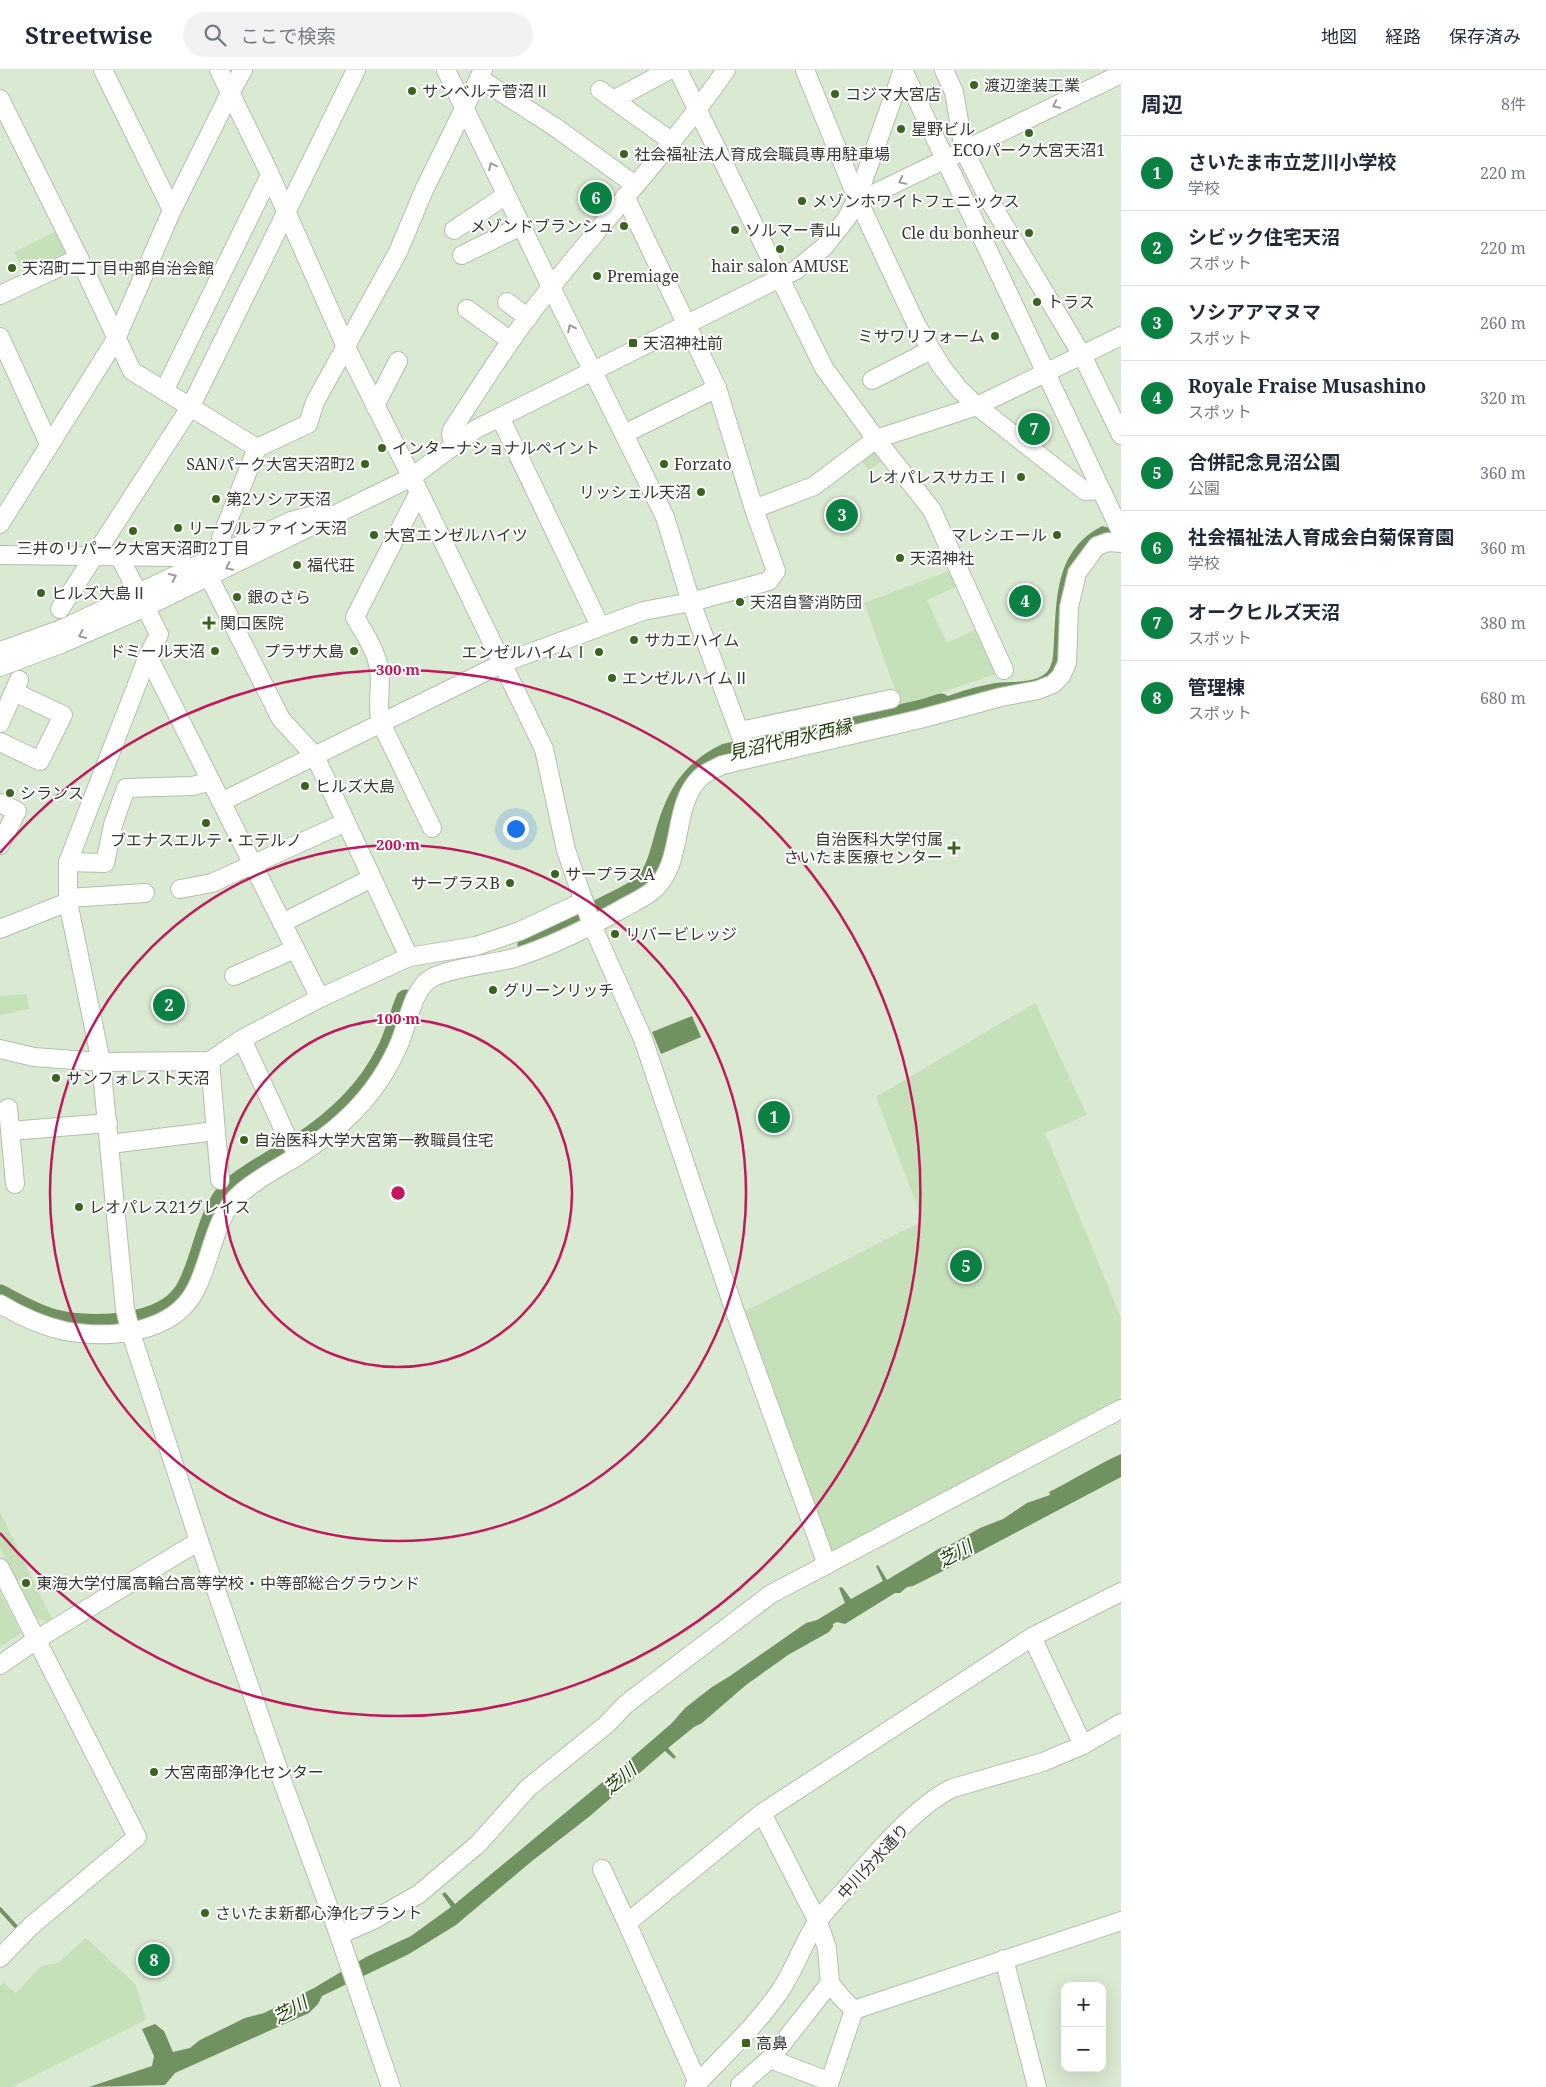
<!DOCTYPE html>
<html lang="ja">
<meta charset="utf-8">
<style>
body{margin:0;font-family:"Noto Serif","Noto Sans JP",serif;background:#f2f2f3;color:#1f2937}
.controls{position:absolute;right:15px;bottom:15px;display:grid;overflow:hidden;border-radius:10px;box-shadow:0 5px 20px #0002}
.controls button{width:45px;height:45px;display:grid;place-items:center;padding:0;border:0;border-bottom:1px solid #e0e1e3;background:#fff;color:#1f2937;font:25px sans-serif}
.you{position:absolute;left:515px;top:758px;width:18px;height:18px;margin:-12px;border:4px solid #fff;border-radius:50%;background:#1a73e8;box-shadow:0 0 0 8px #1a73e833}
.badge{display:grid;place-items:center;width:32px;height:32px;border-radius:50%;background:#0b8043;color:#fff;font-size:16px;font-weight:700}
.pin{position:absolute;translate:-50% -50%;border:2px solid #fff;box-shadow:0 1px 5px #0006}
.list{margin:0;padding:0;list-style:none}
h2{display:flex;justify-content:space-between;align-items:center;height:65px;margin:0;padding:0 20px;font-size:21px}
h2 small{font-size:16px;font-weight:400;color:#747a83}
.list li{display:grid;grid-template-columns:32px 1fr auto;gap:15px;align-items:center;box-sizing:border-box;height:75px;padding:0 20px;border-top:1px solid #e0e1e3}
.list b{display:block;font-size:19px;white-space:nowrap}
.list p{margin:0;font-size:16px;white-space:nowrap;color:#747a83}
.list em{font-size:16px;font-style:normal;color:#747a83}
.icon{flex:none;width:28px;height:28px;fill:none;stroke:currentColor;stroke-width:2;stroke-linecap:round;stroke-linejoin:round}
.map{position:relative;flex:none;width:1121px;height:2017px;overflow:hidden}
header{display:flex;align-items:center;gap:30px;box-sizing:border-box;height:70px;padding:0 25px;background:#fff;border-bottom:1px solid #e0e1e3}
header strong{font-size:24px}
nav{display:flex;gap:28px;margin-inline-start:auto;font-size:18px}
.search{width:350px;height:45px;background:#f2f2f3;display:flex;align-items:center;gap:12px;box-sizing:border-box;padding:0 18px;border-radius:28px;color:#747a83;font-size:19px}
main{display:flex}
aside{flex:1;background:#fff}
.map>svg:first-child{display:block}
.green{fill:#c6e0b9}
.water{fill:#719160}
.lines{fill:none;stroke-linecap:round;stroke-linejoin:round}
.stream{stroke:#719160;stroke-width:4}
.river{stroke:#719160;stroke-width:21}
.minor-casing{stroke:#b1c0aa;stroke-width:20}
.minor{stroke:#fff;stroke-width:18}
.oneway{stroke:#9a9c98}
.ring{fill:none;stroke:#c2185b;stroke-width:2.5}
.poi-dot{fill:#3a631e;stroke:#fff;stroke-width:2}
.labels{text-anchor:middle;stroke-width:4;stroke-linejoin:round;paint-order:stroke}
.poi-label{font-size:16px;fill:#343a31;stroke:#fff;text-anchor:start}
.street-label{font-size:16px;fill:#343a31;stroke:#fff}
.water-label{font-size:18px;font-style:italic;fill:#1f3e08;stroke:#fff}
.centre{fill:#c2185b;stroke:#fff;stroke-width:2.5}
.ring-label{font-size:15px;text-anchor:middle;font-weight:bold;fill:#c2185b;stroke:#fff;stroke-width:4;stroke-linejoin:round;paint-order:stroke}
</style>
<header>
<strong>Streetwise</strong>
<div class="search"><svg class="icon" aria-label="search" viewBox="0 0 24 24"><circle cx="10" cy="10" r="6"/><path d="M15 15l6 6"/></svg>ここで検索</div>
<nav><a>地図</a><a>経路</a><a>保存済み</a></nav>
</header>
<main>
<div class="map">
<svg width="1121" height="2017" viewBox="0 0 1121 2017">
<rect width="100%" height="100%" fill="#dae9d2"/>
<g class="green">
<polygon points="60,159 73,187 27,208 14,182"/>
<polygon points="875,379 883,390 869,400 861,390"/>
<polygon points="949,501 955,504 960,515 927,530 947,573 979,558 1002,602 901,636 864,533"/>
<polygon points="27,924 29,939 0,945 0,926"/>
<polygon points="1035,933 1087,1045 1045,1063 1121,1248 1121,1335 831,1487 743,1242 923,1151 876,1027"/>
<polygon points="0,1442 52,1549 46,1552 35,1547 0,1478"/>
<polygon points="0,1522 21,1563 0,1577"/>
<polygon points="86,1868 136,1915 146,1950 12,2017 0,2017 0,1916 3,1913 16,1923 41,1896 58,1893"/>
</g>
<g class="water">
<path d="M 1102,456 L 1121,461 L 1091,475 L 1062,589 L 1051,609 L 914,647 L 912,638 C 939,630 968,617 996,613 C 1011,611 1036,614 1047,602 C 1054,594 1053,582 1054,572 C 1057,526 1055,481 1102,456 Z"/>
<polygon points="692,946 701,967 661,984 652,962"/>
<path d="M 1121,1384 L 1121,1407 L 943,1501 L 913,1516 L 907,1517 L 900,1523 L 895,1523 L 845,1554 L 837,1552 L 833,1554 L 833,1557 L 829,1562 L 788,1585 L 746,1615 L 702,1653 L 694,1657 L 668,1678 L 676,1687 L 674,1689 L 665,1681 L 590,1746 L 532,1791 L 456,1855 L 409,1884 L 322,1926 L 318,1934 L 309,1943 L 175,2003 L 165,2015 L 89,2017 L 152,1996 L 154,1986 L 142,1959 L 155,1954 L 164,1961 L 173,1982 L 190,1978 L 200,1970 L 245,1948 L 264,1943 L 314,1918 L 366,1887 L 411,1866 L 451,1837 L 442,1824 L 445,1822 L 455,1834 L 628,1691 L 672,1653 L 685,1638 L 712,1617 L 730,1606 L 806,1553 L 817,1550 L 845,1533 L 839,1518 L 842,1517 L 851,1529 L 883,1511 L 876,1496 L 878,1495 L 887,1510 L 940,1478 L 950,1475 L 980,1458 L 1003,1449 L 1027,1433 L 1050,1425 L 1049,1422 C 1073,1410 1095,1396 1121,1384 Z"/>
</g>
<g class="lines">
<polyline class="stream" points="0,1839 20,1861"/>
<g class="river">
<path d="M 528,875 C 556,863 583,848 610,834 C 622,828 637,822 646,812 C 656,801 660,784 664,770 C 674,731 688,702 726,684 L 922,640 L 941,634"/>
<path d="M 0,1225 C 17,1234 36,1245 55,1250 C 92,1259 163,1257 185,1221 C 202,1194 207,1140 231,1118 C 253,1100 277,1088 301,1073 C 336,1050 367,1021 386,983 C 395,967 399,947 406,930"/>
</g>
<g class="minor-casing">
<g id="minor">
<polyline points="103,0 172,140"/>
<polyline points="219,0 267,98 346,277 419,422 544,679 566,780 592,855 643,969 734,1239 827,1495"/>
<polyline points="446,0 551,217 665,447 691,532 749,688"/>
<polyline points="678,0 824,298 876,369 932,440 1004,600"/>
<polyline points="805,0 857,128 917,256 941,296 959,319 977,336 1085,421 1101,420"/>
<polyline points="903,0 1121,462"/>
<polyline points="944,0 954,22 964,80 988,128 1082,285 1121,365"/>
<polyline points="479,8 555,57 635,115"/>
<polyline points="600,20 671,71"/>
<polyline points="0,29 79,188 132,301 257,378"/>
<polyline points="616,31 619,27 669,0"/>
<polyline points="857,128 865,128 1121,4"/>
<polyline points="454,160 506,125"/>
<polyline points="462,185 521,156"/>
<polyline points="0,225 79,188"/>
<polyline points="507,232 528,248"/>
<polyline points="467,239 511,271"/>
<polyline points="0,267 49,374"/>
<polyline points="872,310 931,280"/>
<polyline points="164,321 270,105"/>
<polyline points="375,336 398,291"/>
<polyline points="500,347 600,556"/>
<polyline points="624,364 717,318"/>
<path d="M 454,375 L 451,365 L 452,360 C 484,311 515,261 552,216 C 609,144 673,76 726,0"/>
<path d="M 419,422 L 355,547 C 364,563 376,580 379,599 C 382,617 376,635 381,653 L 432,758"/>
<polyline points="754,439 814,416 876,369 977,336 1121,266"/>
<polyline points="0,454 116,269 172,140 230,23 243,0"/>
<polyline points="227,481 221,468 257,378 308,354 315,332 398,182 424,120 483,0"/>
<polyline points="0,485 181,487"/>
<polyline points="119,486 159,564 148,586 68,792 68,832 101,992 125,1239 131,1263 199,1471 283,1713 339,1865 391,2017"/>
<polyline points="209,507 281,649 315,686 409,887"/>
<polyline points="60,539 191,336 356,0"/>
<polyline points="0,581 62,559 291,451 321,443"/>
<polyline points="148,586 320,928"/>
<polyline points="0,597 61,574 146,537 412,407 476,359 796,200 824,177 847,148 857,128 874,81 903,0"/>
<polyline points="0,653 19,610"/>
<polyline points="740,661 891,629"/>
<polyline points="0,672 40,691 63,645 14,622"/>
<polyline points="221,732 503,593 643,541 691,532 769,511 776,501 754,439 717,318 625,126"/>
<polyline points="0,733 17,741 0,775"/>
<polyline points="68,792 105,793 113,755 126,718 193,716 211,711"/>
<polyline points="180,819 212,813 346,752"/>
<polyline points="68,828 145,823"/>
<polyline points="282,853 372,808"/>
<polyline points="0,859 68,832"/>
<polyline points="234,906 295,879"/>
<polyline points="242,969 288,1069 299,1085"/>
<polyline points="0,979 34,987 101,992 210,991 242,969 320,928 409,887 476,876 520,861 584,831"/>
<polyline points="210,991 220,1110"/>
<polyline points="8,1038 15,1114"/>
<polyline points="10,1061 108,1053"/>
<polyline points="110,1074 215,1061"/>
<path d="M 0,1234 C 20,1246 42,1256 65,1261 C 110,1269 174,1264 196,1219 C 212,1188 214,1146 241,1123 C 257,1109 278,1098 296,1087 C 330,1065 359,1042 381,1008 C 388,997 395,984 400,972 C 408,953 412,921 430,909 C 448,898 492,894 514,888 C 551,877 586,859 620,840 C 630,834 642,829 651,822 C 686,795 670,737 700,708 C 706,702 715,699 722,695 L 920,649 L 1001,627 L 1038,620 L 1053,614 L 1061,606 L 1067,593 L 1069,537 L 1077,503 L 1097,476 L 1108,472 L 1121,473"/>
<polyline points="0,1498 137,1767 31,1856 0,1888"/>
<polyline points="1032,1567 1083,1675"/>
<polyline points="0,1595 36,1570 199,1471"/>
<polyline points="762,1743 818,1852 827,1878 830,1913 841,1927 854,1940 828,2017"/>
<polyline points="602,1799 627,1853"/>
<polyline points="339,1865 375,1849 419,1824 478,1774 528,1718 606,1655 626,1634 771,1524 1121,1339"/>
<polyline points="1004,1889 1037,2017"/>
<polyline points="854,1940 1121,1851"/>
<polyline points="770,1989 828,2011"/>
<polyline points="698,2013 627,1853 762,1743 1032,1567 1121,1522"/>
<polyline points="740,2015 771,1988 830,1913"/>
<path d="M 694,2017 C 723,1986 756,1956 780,1921 C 795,1899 802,1875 816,1854 C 824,1842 834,1832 843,1822 C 870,1790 917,1734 953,1718 L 1043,1692 L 1083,1675 L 1121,1653"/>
</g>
</g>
<use href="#minor" class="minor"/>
</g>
<defs><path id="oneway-chevron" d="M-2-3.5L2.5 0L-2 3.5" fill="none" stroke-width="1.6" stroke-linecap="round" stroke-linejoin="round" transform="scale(1.25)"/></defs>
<g class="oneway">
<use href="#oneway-chevron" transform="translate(1056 35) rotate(154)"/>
<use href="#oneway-chevron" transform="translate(492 96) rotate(-116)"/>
<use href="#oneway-chevron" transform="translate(902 111) rotate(154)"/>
<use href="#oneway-chevron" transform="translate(571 258) rotate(-117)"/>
<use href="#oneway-chevron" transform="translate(229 497) rotate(154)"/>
<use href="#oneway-chevron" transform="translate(173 507) rotate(-25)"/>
<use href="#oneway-chevron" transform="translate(82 565) rotate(156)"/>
</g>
<g class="ring">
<circle cx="398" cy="1123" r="174"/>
<circle cx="398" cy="1123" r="348"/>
<path d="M0 783A523 523 0 1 1 0 1463"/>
</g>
<g class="poi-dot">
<circle cx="974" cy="15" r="5"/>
<circle cx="412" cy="21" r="5"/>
<circle cx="835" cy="24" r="5"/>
<circle cx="901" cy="59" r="5"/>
<circle cx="1029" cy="63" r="5"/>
<circle cx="624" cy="84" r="5"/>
<circle cx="802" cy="131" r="5"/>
<circle cx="624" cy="156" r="5"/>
<circle cx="735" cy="160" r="5"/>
<circle cx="1029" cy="163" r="5"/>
<circle cx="780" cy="179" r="5"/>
<circle cx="12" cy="198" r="5"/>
<circle cx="597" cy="206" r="5"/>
<circle cx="1037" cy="232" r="5"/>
<circle cx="995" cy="266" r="5"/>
<rect x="628" y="268" width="10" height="10" rx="2.5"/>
<circle cx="382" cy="378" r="5"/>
<circle cx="365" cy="394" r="5"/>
<circle cx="664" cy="394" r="5"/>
<circle cx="1021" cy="407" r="5"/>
<circle cx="701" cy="422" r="5"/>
<circle cx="216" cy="429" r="5"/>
<circle cx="178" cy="458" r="5"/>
<circle cx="133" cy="461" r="5"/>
<circle cx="374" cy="465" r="5"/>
<circle cx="1057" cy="465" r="5"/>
<circle cx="900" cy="488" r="5"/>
<circle cx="297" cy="495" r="5"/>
<circle cx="41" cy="523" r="5"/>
<circle cx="237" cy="527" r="5"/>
<circle cx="740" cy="532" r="5"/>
<path d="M206.5 545.5h5v5h5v5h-5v5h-5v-5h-5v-5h5z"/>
<circle cx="634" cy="570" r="5"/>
<circle cx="215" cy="581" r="5"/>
<circle cx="354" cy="581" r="5"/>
<circle cx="599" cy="582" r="5"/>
<circle cx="612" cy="608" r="5"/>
<circle cx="305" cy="716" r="5"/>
<circle cx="10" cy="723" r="5"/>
<circle cx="206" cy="753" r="5"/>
<path d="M951.5 770.5h5v5h5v5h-5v5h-5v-5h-5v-5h5z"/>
<circle cx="555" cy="804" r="5"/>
<circle cx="510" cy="813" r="5"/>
<circle cx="615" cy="864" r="5"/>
<circle cx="493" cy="920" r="5"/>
<circle cx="56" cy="1008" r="5"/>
<circle cx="244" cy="1070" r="5"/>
<circle cx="79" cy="1137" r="5"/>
<circle cx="26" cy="1513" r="5"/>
<circle cx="154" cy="1702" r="5"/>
<circle cx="205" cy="1843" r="5"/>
<rect x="741" y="1968" width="10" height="10" rx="2.5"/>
</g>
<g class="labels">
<g class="poi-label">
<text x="984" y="21">渡辺塗装工業</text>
<text x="422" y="27">サンベルテ菅沼Ⅱ</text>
<text x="845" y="30">コジマ大宮店</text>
<text x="911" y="65">星野ビル</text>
<text x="1029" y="86" text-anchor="middle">ECOパーク大宮天沼1</text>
<text x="634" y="90">社会福祉法人育成会職員専用駐車場</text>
<text x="812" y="137">メゾンホワイトフェニックス</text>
<text x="614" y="162" text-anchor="end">メゾンドブランシュ</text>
<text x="745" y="166">ソルマー青山</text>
<text x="1019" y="169" text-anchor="end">Cle du bonheur</text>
<text x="780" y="202" text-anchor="middle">hair salon AMUSE</text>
<text x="22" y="204">天沼町二丁目中部自治会館</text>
<text x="607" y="212">Premiage</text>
<text x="1047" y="238">トラス</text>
<text x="985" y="272" text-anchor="end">ミサワリフォーム</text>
<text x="643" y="279">天沼神社前</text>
<text x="392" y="384">インターナショナルペイント</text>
<text x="355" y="400" text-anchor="end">SANパーク大宮天沼町2</text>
<text x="674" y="400">Forzato</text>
<text x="1011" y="413" text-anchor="end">レオパレスサカエⅠ</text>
<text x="691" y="428" text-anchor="end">リッシェル天沼</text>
<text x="226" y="435">第2ソシア天沼</text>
<text x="188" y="464">リーブルファイン天沼</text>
<text x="384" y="471">大宮エンゼルハイツ</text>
<text x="1047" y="471" text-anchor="end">マレシエール</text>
<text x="133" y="484" text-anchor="middle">三井のリパーク大宮天沼町2丁目</text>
<text x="910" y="494">天沼神社</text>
<text x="307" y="501">福代荘</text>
<text x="51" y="529">ヒルズ大島Ⅱ</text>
<text x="247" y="533">銀のさら</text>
<text x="750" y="538">天沼自警消防団</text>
<text x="220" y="559">関口医院</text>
<text x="644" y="576">サカエハイム</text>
<text x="205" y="587" text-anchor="end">ドミール天沼</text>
<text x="344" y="587" text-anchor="end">プラザ大島</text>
<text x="589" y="588" text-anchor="end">エンゼルハイムⅠ</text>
<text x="622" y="614">エンゼルハイムⅡ</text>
<text x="315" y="722">ヒルズ大島</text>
<text x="20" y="729">シランス</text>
<text x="943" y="775" text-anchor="end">自治医科大学付属<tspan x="943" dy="18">さいたま医療センター</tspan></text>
<text x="206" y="776" text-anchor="middle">ブエナスエルテ・エテルノ</text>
<text x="565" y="810">サープラスA</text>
<text x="500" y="819" text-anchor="end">サープラスB</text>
<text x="625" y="870">リバービレッジ</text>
<text x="503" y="926">グリーンリッチ</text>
<text x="66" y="1014">サンフォレスト天沼</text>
<text x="254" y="1076">自治医科大学大宮第一教職員住宅</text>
<text x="89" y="1143">レオパレス21グレイス</text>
<text x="36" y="1519">東海大学付属高輪台高等学校・中等部総合グラウンド</text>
<text x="164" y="1708">大宮南部浄化センター</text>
<text x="215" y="1849">さいたま新都心浄化プラント</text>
<text x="756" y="1979">高鼻</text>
</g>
<g class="street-label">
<text transform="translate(873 1791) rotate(-47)" y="6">中川分水通り</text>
</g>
<g class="water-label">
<text transform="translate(790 670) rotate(-13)" y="6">見沼代用水西縁</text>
<text transform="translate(955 1484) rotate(-29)" y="6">芝川</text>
<text transform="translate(620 1709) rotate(-40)" y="6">芝川</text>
<text transform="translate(290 1940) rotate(-29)" y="6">芝川</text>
</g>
</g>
<circle cx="398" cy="1123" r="8" class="centre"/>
<g class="ring-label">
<text x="398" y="605">300 m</text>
<text x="398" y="780">200 m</text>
<text x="398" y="954">100 m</text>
</g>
</svg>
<div class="controls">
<button>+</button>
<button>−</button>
</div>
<div class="you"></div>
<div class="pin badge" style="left:774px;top:1047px">1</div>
<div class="pin badge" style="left:169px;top:935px">2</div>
<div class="pin badge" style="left:842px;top:445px">3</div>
<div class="pin badge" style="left:1025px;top:531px">4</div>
<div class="pin badge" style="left:966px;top:1196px">5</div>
<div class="pin badge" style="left:596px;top:128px">6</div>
<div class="pin badge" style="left:1034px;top:359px">7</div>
<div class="pin badge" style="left:154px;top:1890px">8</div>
</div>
<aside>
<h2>周辺<small>8件</small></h2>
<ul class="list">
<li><span class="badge">1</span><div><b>さいたま市立芝川小学校</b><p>学校</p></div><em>220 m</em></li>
<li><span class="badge">2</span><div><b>シビック住宅天沼</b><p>スポット</p></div><em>220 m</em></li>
<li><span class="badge">3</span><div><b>ソシアアマヌマ</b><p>スポット</p></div><em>260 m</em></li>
<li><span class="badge">4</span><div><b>Royale Fraise Musashino</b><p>スポット</p></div><em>320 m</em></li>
<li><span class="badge">5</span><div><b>合併記念見沼公園</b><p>公園</p></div><em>360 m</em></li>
<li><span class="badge">6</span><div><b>社会福祉法人育成会白菊保育園</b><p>学校</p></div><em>360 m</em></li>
<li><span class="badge">7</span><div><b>オークヒルズ天沼</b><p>スポット</p></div><em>380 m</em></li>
<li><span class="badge">8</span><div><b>管理棟</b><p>スポット</p></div><em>680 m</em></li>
</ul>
</aside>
</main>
